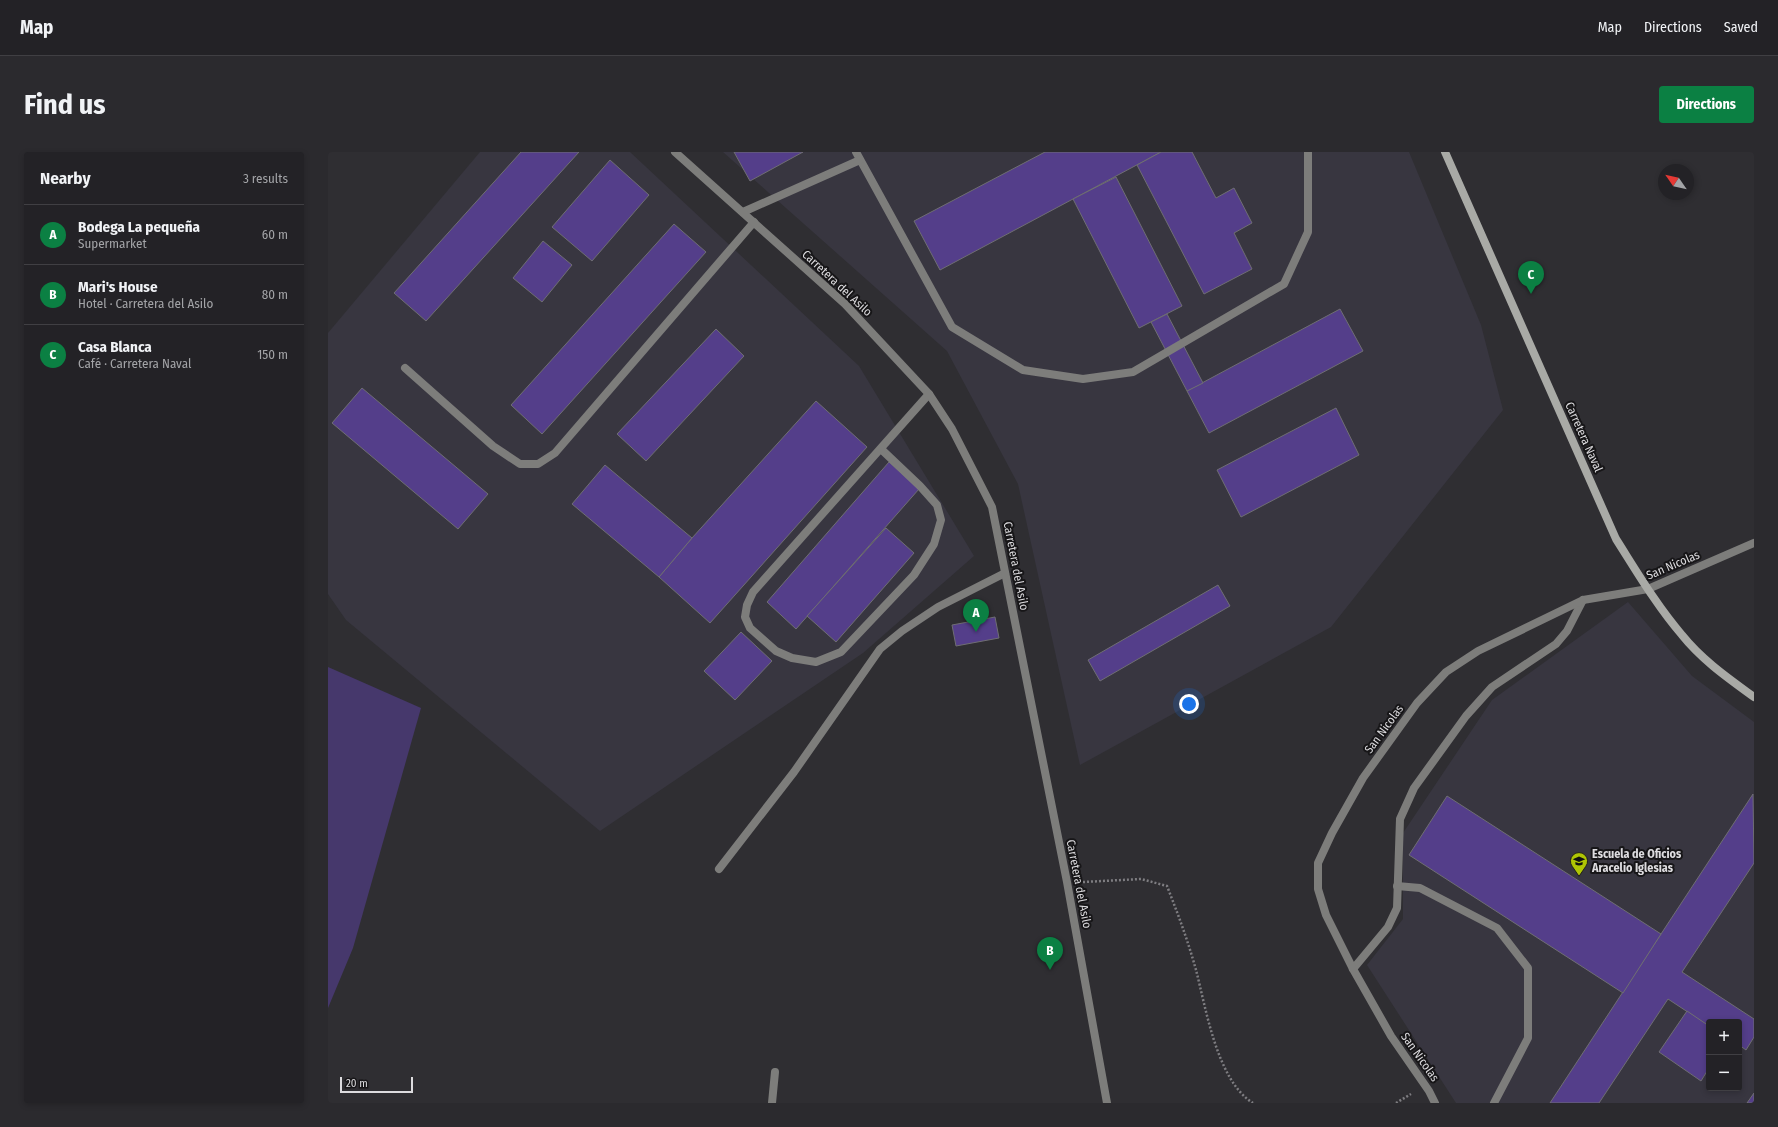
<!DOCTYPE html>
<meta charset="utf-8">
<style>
body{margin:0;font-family:"Fira Sans Condensed",sans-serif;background:#2b2a2e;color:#f1f3f6}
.controls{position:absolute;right:12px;bottom:12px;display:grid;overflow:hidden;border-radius:4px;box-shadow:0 2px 6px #0003}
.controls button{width:36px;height:36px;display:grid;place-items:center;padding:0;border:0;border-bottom:1px solid #403f43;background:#232226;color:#f1f3f6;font:20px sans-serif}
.compass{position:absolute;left:1330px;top:12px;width:36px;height:36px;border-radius:50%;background:#232226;box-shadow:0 2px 6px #0003;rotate:304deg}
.scale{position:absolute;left:12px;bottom:10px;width:73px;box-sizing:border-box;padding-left:4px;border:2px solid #dddcdf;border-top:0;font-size:11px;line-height:14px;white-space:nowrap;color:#dddcdf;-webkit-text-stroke:3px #171618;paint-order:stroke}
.you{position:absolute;left:861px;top:552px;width:14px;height:14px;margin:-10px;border:3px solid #fff;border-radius:50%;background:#1a73e8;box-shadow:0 0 0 6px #1a73e833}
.badge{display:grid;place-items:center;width:26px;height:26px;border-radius:50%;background:#0b8043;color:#fff;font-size:13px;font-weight:700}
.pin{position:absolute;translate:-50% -33px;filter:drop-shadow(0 1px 2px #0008)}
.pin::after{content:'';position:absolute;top:21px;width:14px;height:12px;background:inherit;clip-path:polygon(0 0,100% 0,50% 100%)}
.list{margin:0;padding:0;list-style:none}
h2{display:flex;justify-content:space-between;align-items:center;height:52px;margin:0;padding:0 16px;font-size:17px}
h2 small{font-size:13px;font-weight:400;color:#a3a4a7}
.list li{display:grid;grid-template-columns:26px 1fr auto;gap:12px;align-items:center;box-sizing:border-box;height:60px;padding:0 16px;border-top:1px solid #403f43}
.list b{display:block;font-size:15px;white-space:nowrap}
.list p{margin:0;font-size:13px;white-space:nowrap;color:#a3a4a7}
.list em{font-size:13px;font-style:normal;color:#a3a4a7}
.map{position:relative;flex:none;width:1426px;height:951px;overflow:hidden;border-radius:4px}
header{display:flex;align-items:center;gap:24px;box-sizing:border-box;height:56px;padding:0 20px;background:#232226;border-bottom:1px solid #403f43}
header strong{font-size:19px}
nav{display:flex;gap:22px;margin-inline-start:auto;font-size:14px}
.intro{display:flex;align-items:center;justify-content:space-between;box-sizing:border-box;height:96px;padding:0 24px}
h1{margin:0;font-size:28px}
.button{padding:10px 18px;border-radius:4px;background:#0b8043;color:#fff;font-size:14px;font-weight:700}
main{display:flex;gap:24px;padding:0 24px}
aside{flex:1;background:#232226;border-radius:4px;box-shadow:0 2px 6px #0003}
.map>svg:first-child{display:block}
.built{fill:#383640;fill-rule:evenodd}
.green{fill:#46386c}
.building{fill:#543e8a;stroke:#6f6e73}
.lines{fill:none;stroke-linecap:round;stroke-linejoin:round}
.path{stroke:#7e7d81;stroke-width:2.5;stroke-dasharray:2 2;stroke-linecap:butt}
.service{stroke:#7d7d7b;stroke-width:8}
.minor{stroke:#7d7d7b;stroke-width:8}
.tertiary{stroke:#7d7d7b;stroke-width:8}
.secondary{stroke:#a9aaa6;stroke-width:8}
.labels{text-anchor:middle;stroke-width:4;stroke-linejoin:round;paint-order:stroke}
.street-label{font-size:12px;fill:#dddcdf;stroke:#171618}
.poi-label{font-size:12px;font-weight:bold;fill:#dddcdf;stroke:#171618;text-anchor:start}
</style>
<header>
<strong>Map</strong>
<nav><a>Map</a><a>Directions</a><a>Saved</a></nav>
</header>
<div class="intro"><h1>Find us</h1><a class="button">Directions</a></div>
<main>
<aside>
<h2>Nearby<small>3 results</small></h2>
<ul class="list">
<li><span class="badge">A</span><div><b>Bodega La pequeña</b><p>Supermarket</p></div><em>60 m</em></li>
<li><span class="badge">B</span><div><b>Mari's House</b><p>Hotel · Carretera del Asilo</p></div><em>80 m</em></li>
<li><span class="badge">C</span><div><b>Casa Blanca</b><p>Café · Carretera Naval</p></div><em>150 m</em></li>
</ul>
</aside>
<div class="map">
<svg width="1426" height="951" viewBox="0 0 1426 951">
<rect width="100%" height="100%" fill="#2f2e32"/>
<g class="built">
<polygon points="152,0 302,0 531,214 646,404 535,501 272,679 18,468 0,442 0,181"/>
<polygon points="395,0 1081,0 1153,173 1175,258 1003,475 752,613 690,332 619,199"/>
<path d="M 1300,450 L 1364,524 L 1426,570 L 1426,951 L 1128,951 L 1039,813 L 1075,767 L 1075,681 L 1164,548 ZM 1381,870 L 1411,870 L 1411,936 L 1381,936 Z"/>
</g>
<polygon class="green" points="0,515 93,556 25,796 0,856"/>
<g class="building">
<polygon points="193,0 251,0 98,169 66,141"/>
<polygon points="406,0 475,0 422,29"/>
<polygon points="717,0 833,0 612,118 586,69"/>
<polygon points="833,0 864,0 888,46 906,36 924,71 906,81 924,117 876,142 809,13"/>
<polygon points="282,8 321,43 264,109 224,75"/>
<polygon points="788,25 854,154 811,176 745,47"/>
<polygon points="346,72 378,100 214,282 183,253"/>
<polygon points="215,89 244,113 214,150 185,126"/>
<polygon points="1012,157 1035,199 881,281 859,239"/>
<polygon points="839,162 875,231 859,239 823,170"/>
<polygon points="388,177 416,204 318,309 289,282"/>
<polygon points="34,236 160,342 130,377 4,271"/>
<polygon points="488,249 539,295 382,471 331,425 364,386"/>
<polygon points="1008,256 1031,303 913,365 889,318"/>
<polygon points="561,310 591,337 468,477 439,450"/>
<polygon points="277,313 364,386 331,425 244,352"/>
<polygon points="558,376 586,401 508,490 479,464"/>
<polygon points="890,433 902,454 772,529 760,508"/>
<polygon points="667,465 671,486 628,494 624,473"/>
<polygon points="413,480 444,509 407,548 376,519"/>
<polygon points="1425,642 1426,711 1354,820 1426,867 1426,885 1418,898 1411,893 1411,870 1381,870 1381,874 1340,847 1271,951 1222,951"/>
<polygon points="1119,644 1333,782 1295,841 1081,703"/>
<polygon points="1359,859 1381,874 1381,916 1373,929 1331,900"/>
<polygon points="1426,941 1426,951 1419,951"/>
</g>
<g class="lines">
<g class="path">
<path d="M 755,730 L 813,727 L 839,734 C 850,762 860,789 868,818 C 878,856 889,929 925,951"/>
<polyline points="1068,951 1083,942"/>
</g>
<g class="service">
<polyline points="528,0 624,175 695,218 755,227 805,220 956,132 980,80 980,0"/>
<polyline points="415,60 532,8"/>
<polyline points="77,216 165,294 192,312 210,312 227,301 426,70"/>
<polyline points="553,297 592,334 609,353 613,368 606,392 586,423 513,500 488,510 464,506 448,499 422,476 417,465 419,453 425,440 601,242"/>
<polyline points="1069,734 1092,736 1169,776 1200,816 1200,886 1166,951"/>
<polyline points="1025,817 1060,775 1069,756 1072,667 1086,636 1138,564 1164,535 1228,492 1239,479 1255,448"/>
</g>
<g class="minor">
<polyline points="391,717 466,620 552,497 574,479 610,455 677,421"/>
<polyline points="444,951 447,920"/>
<polyline points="1107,951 1101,939 1063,884 1025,817 998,763 990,737 990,711 1004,681 1035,626 1089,551 1118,520 1150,499 1255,448 1320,437 1426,391"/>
</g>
<polyline class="tertiary" points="347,0 517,152 601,242 624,277 664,355 739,730 779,951"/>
<path class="secondary" d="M 1117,0 L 1288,387 C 1309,420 1329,454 1354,483 C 1374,508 1400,526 1426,545"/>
</g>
<defs>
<g id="school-pin" transform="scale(0.9)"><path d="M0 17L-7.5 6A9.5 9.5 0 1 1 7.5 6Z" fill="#afc504" stroke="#171618"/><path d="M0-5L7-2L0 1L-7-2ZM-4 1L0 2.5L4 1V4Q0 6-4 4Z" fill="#111"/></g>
</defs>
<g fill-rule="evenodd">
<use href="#school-pin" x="1251" y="709"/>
</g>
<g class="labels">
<g class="street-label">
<text transform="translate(509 131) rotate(43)" y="4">Carretera del Asilo</text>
<text transform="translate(1256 285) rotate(66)" y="4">Carretera Naval</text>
<text transform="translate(1345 413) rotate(-23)" y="4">San Nicolas</text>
<text transform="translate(688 414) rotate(79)" y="4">Carretera del Asilo</text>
<text transform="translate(1056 577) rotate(-54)" y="4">San Nicolas</text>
<text transform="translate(751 732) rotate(79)" y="4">Carretera del Asilo</text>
<text transform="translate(1092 905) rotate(55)" y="4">San Nicolas</text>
</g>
<g class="poi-label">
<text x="1264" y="706">Escuela de Oficios<tspan x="1264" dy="14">Aracelio Iglesias</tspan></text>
</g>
</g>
</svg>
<div class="controls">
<button>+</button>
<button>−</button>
</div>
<svg class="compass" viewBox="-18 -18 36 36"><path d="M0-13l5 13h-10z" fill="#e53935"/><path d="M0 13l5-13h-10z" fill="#a3a4a7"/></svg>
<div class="scale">20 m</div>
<div class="you"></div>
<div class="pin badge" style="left:648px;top:480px">A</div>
<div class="pin badge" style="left:722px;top:818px">B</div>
<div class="pin badge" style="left:1203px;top:142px">C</div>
</div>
</main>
